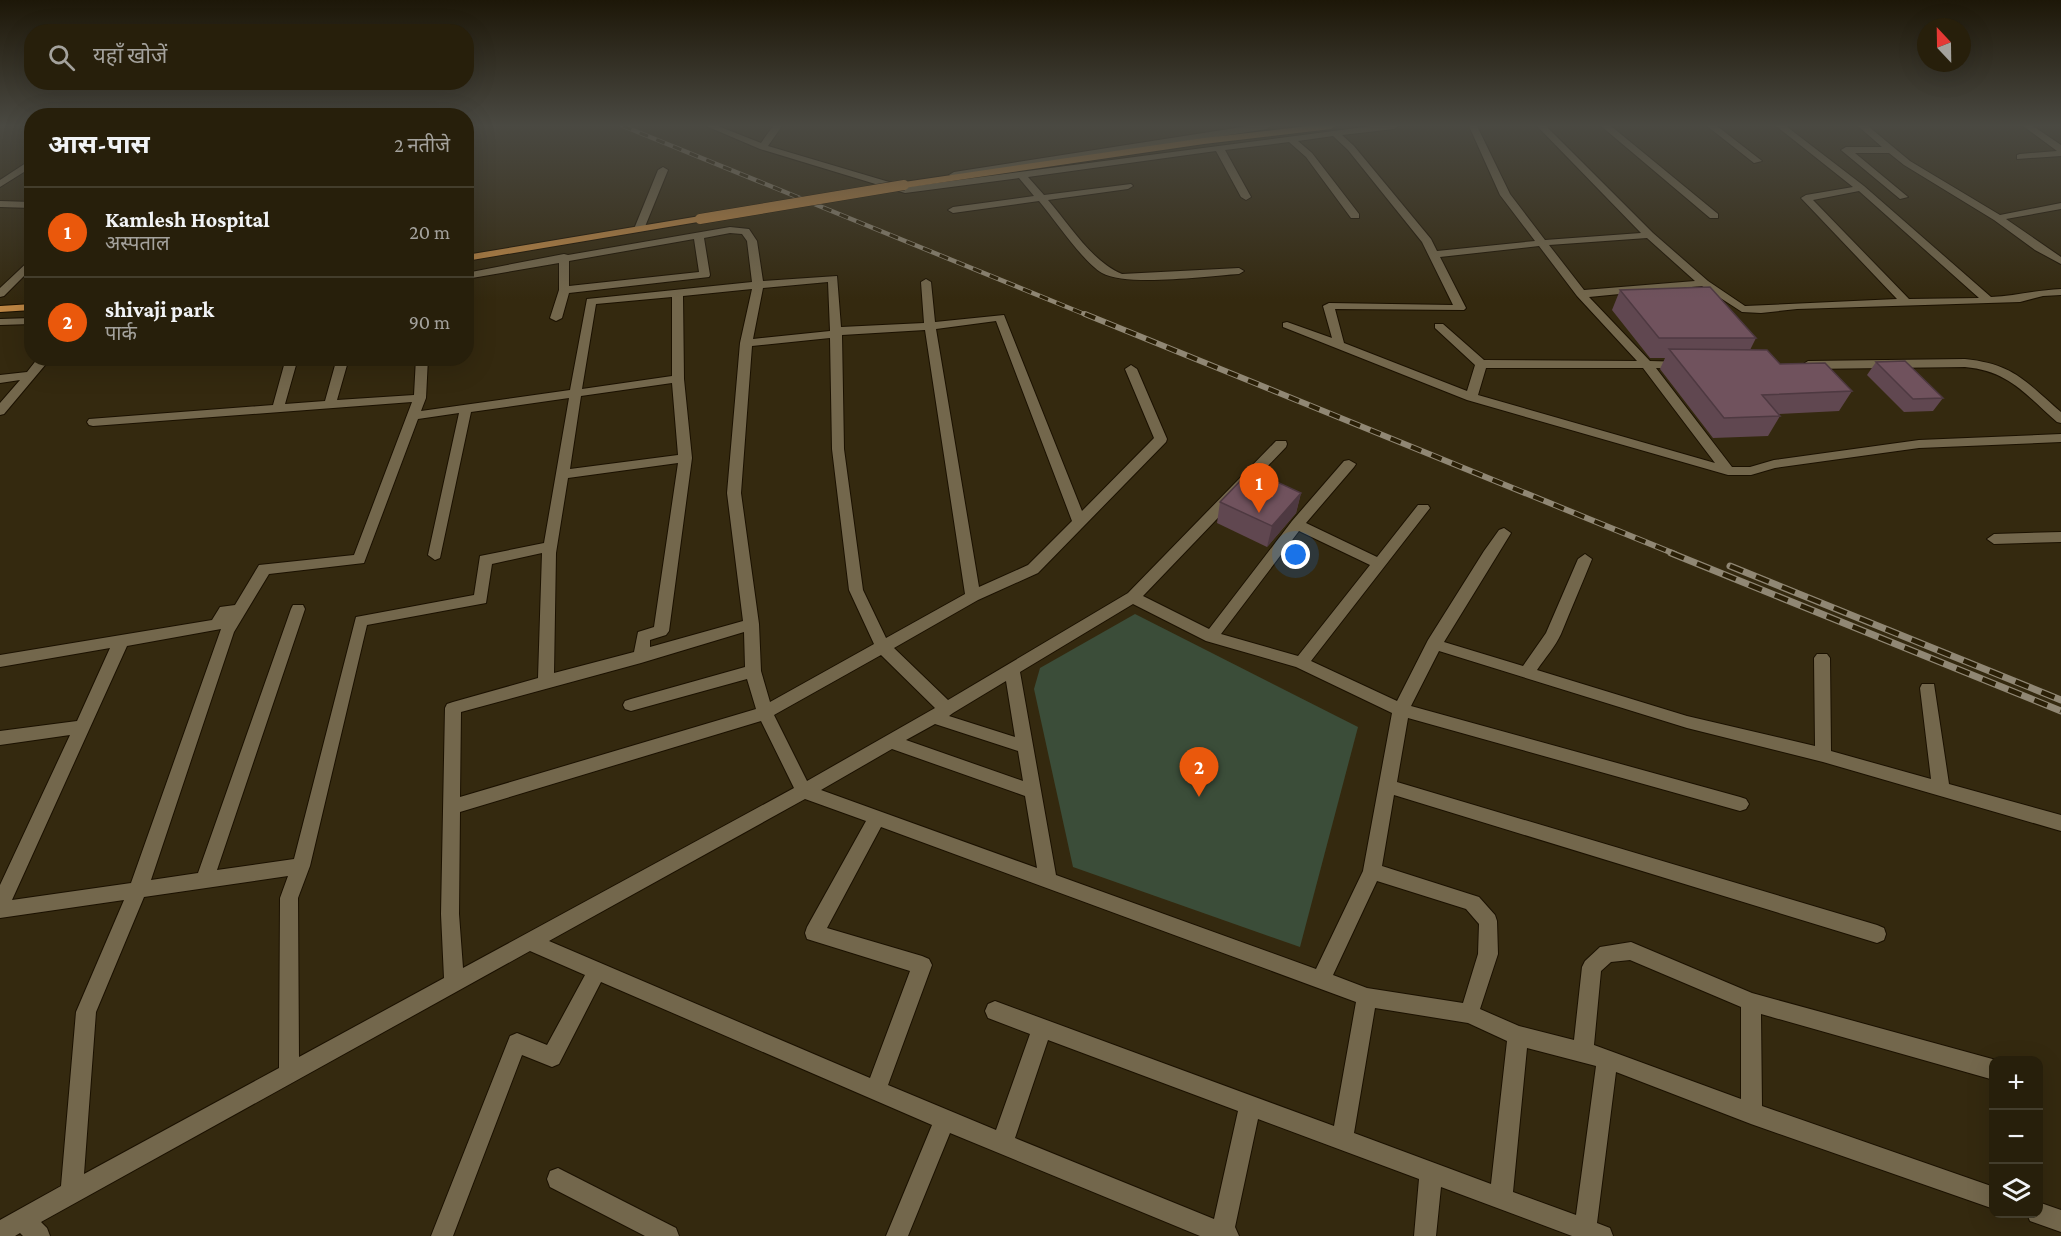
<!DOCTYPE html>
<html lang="hi">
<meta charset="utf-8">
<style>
body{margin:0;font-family:"Crimson Pro","Noto Sans Devanagari",serif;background:#332c19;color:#f1f3f6}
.controls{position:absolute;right:18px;bottom:18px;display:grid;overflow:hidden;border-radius:12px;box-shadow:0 6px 24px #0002}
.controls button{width:54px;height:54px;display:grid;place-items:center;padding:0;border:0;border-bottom:2px solid #433d2c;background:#271f0b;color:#f1f3f6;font:30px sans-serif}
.compass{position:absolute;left:1917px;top:18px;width:54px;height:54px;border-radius:50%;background:#271f0b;box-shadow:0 6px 24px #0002;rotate:338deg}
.you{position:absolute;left:1296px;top:555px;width:21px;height:21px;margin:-15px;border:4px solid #fff;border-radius:50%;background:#1a73e8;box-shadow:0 0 0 9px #1a73e833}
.badge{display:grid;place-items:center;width:39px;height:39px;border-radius:50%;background:#ea580c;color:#fff;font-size:20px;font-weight:700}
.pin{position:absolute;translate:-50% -50px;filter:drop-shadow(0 2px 3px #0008)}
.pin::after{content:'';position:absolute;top:32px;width:21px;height:18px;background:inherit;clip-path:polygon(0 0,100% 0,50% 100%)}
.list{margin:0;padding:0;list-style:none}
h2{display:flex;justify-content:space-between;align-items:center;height:78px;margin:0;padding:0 24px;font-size:26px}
h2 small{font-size:20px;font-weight:400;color:#a4a29d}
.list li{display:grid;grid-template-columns:39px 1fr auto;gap:18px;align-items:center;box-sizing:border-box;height:90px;padding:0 24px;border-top:2px solid #433d2c}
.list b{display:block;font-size:22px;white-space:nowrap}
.list p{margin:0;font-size:20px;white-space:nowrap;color:#a4a29d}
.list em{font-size:20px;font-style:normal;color:#a4a29d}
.icon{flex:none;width:33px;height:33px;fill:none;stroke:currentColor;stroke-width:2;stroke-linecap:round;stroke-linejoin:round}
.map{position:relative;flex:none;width:2061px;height:1236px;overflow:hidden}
.search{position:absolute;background:#271f0b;box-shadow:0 6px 24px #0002;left:24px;top:24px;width:450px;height:66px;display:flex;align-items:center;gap:15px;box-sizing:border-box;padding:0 21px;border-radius:24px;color:#a4a29d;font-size:22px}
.panel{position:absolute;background:#271f0b;box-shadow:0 6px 24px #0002;left:24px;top:108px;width:450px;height:258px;border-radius:24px}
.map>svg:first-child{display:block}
.green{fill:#3b4d39}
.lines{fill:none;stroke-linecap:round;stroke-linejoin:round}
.minor-casing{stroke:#1b1100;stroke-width:2}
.major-casing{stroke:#1b1100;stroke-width:2}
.minor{fill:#73674c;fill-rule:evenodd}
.major{fill:#bd8644;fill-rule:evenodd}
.rail-far2-casing{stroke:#908774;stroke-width:4.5}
.rail-far1-casing{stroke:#908774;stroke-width:6}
.rail-casing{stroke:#908774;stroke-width:7}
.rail-far2{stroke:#2a1f06;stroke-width:3;stroke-dasharray:9;stroke-linecap:butt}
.rail-far1{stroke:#2a1f06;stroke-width:4;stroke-dasharray:11;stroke-linecap:butt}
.rail{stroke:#2a1f06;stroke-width:4.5;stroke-dasharray:14;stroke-linecap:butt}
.major-bridge-casing{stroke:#1b1100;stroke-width:11;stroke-linecap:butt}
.major-bridge{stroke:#bd8644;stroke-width:10}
.wall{fill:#604750}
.shaded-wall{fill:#4e3941}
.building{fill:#70525d;stroke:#4e3941;stroke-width:1.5}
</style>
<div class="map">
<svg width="2061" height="1236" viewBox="0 0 2061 1236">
<rect width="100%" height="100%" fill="#34290f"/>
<polygon class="green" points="1135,614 1358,727 1300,947 1073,867 1034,689 1040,668"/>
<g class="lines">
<g class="minor-casing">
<g id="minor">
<path d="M 706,126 L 718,126 L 761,143 L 773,126 L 782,126 L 768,146 L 906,187 L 1372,126 L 1398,126 L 1394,129 L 1342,135 L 1354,146 L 1431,239 L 1437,251 L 1535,241 L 1500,195 L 1469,126 L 1477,126 L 1510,194 L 1545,240 L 1641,233 L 1537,126 L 1546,126 L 1653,233 L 1708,281 L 1745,306 L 1897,299 L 1801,198 L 1806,195 L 1853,187 L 1776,126 L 1786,126 L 1864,186 L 1991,297 C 2015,296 2037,290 2061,289 L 2061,295 L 2043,296 L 2020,302 L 1797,309 L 1761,313 L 1742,312 L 1702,286 L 1589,297 L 1650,361 L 1686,362 L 1688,365 L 1682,369 L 1656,368 L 1732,467 L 1750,467 L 1774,460 L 1919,440 L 2061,434 L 2061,442 L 1919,448 L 1775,468 L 1751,475 L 1728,475 L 1467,400 L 1283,327 L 1283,323 L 1287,322 L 1332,338 L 1323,306 L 1329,303 L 1453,305 L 1422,242 L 1348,150 L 1333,136 L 1298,141 L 1312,153 L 1359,214 L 1359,218 L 1351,218 L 1306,157 L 1289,142 L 1225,150 L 1251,197 L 1246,200 L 1241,197 L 1216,151 L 1028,177 L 1044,195 L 1131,184 L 1133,186 L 1128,189 L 1048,200 C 1070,225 1091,261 1122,274 L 1239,268 L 1244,271 L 1239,274 C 1208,276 1126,287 1102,273 C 1083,262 1055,220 1039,201 L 953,213 L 948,210 L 953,207 L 1034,196 L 1019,178 L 905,193 L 760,149 ZM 1859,191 L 1979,298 L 1909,299 L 1813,200 ZM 1647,238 L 1695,281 L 1584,290 L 1549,245 ZM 1539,246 L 1577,296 L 1637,361 L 1484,360 L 1443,324 L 1435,324 L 1435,328 L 1475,365 L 1467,391 L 1344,343 L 1335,309 L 1464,310 L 1466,308 L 1440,257 ZM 1486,368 L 1643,368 L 1715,463 L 1478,395 Z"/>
<polygon points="1248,126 1271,126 1267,129 954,178 949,175 954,172"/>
<polygon points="1601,126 1611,126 1718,214 1718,218 1710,218"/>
<polygon points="1707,126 1717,126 1762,161 1754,163"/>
<polygon points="1858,126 1868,126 1910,161 2000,215 2061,203 2061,209 2006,219 2061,257 2061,264 2035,250 1994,220 1904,165 1889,153 1855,153 1908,197 1900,199 1841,150 1846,147 1882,147"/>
<polygon points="2023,126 2033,126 2061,145 2061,156 2017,159 2017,155 2020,154 2057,151"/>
<polygon points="32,159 32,167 0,187 0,180"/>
<polygon points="663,167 668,170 644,229 635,231 634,229 658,170"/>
<polygon points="0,201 32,202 32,208 0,207"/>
<path d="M 730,227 L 749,229 L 757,241 L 763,281 L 837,276 L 841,327 L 924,323 L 921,282 L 926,279 L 931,282 L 935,322 L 1004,315 L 1082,511 L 1154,438 L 1125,369 L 1131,365 L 1137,369 L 1167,439 L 1166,442 L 1038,573 L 978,600 L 894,648 L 948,700 L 1128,593 L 1276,441 L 1286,441 L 1287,444 L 1286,447 L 1143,596 L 1209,629 L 1292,521 L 1344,461 L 1349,460 L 1356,464 L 1354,467 L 1306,523 L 1377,557 L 1418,505 L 1428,505 L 1430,508 L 1311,661 L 1397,701 L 1428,640 L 1484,551 L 1499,530 L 1504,528 L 1511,533 L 1444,642 L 1523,666 L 1546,633 L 1578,559 L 1585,554 L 1592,559 C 1582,584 1571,609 1561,634 C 1555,647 1545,658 1537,670 L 1687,716 L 1815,746 L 1814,658 L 1817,654 L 1827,654 L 1830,658 L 1831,751 L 1931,779 L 1920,688 L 1922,684 L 1934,684 L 1949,784 L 2061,815 L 2061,831 L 1823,762 L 1687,728 L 1439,651 L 1411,706 L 1740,797 L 1746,799 L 1749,804 L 1746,809 L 1740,811 L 1408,718 L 1397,782 L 1877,925 L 1884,928 L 1886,934 L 1884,940 L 1877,943 L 1394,795 L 1382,866 L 1479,897 L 1495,915 L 1497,921 L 1498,954 L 1480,1009 L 1519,1026 L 1574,1040 L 1582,967 L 1585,961 L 1600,947 L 1631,942 L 1752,993 L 1996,1060 L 1994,1060 L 1994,1080 L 1761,1014 L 1762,1106 L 1994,1187 L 1994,1209 L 1751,1124 L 1616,1072 L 1597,1223 L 1610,1228 L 1613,1236 L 1572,1236 L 1441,1187 L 1436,1236 L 1414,1236 L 1419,1179 L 1258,1119 L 1235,1227 L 1239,1236 L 1200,1236 L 950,1133 L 908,1236 L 886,1236 L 932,1125 L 601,982 L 559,1064 L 552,1067 L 522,1055 L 453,1236 L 431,1236 L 510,1036 L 517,1033 L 547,1045 L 585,975 L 530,951 L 41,1222 L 47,1228 L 50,1236 L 23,1236 L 20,1233 L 15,1236 L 0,1236 L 0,1220 L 61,1186 L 76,1012 L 124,900 L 0,918 L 0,885 L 70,735 L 0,745 L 0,731 L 77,721 L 110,648 L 0,667 L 0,655 L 212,620 L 220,607 L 235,605 L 259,565 L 354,555 L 412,402 L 93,426 L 89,425 L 87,422 L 89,419 L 273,405 L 286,358 L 298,358 L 285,404 L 325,401 L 337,358 L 349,358 L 337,400 L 414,395 L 416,358 L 428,358 L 426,398 L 421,411 L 570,390 L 587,299 L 752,282 L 747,241 L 742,234 L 730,233 L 704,238 L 710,275 L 709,277 L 569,293 L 562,318 L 556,321 L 550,318 L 559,290 L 559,263 L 466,279 L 466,273 L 564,254 L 568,255 ZM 694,239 L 699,272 L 569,286 L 569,261 ZM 828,282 L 830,331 L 753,339 L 763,288 ZM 752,289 L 740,343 L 727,493 L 743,621 L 650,647 L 650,640 L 666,635 L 669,631 L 692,458 L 684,379 L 683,296 ZM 672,297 L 672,376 L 582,389 L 596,304 ZM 996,321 L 1072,521 L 1028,565 L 979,587 L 936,329 ZM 925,330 L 965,594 L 886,638 L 863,590 L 844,449 L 842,335 ZM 830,338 L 832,449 L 849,590 L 874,644 L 770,702 L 761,671 L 759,624 L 741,493 L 752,346 ZM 672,383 L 678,455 L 570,469 L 581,396 ZM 569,398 L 544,543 L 480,556 L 474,595 L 356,617 L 294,859 L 217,870 L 305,609 L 303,605 L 293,605 L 291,609 L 198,873 L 151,880 L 234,632 L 269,574 L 364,563 L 418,419 L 459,413 L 428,555 L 435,560 L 440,558 L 471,412 ZM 678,463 L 654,627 L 638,632 L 634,652 L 554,673 L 556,553 L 568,478 ZM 1299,531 L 1370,565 L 1298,656 L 1221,634 ZM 542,553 L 538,678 L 453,702 L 447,704 L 445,708 L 441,914 L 444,978 L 299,1057 L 298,898 L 310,866 L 367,625 L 486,603 L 492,564 ZM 1133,604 L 1206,641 L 1296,667 L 1392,713 L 1363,871 L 1316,969 L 1056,875 L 1020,672 ZM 221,629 L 131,883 L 12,900 L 127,646 ZM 744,632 L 745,667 L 631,699 L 625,701 L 623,705 L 625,709 L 631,711 L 747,679 L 756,709 L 460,797 L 461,712 L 641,663 ZM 881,655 L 935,708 L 807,781 L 774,715 ZM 1006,681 L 1015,737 L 949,716 L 953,713 ZM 761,721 L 794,788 L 463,968 L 459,914 L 460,812 ZM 935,724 L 1018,751 L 1023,781 L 906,740 ZM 892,749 L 1025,796 L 1037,868 L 821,790 ZM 805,799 L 866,821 L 807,927 L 805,933 L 807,939 L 910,971 L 870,1078 L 549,941 ZM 881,827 L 1356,1002 L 1334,1126 L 995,1001 L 988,1004 L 985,1011 L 988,1018 L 1030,1034 L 996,1130 L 888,1085 L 932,965 L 929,959 L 922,956 L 827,928 ZM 288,876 L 280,898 L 279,1068 L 84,1174 L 96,1012 L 144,897 ZM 1377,881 L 1466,909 L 1479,924 L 1478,954 L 1463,1003 L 1367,988 L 1333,975 ZM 1630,960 L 1741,1007 L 1741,1099 L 1594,1045 L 1601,971 L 1611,962 ZM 1375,1008 L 1468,1023 L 1507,1041 L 1491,1184 L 1354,1133 ZM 1048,1040 L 1238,1111 L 1214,1219 L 1015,1138 ZM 1527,1048 L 1596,1066 L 1576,1215 L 1513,1192 Z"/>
<polygon points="32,258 32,268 4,296 0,297 0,288"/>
<polygon points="32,318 32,324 0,325 0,319"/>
<polygon points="38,358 51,358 4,414 0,415 0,403 20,380 0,383 0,375 27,372"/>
<path d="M 1965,359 C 2014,364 2026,382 2061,412 L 2061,423 L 2057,422 C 2025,394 2009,371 1965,367 L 1808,369 L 1802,365 L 1808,361 Z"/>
<polygon points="2061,532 2061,542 1994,544 1987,539 1994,534"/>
<polygon points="558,1168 676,1228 679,1236 645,1236 550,1187 547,1179 550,1171"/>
<polygon points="2038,1202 2061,1210 2061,1232 2030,1221 2027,1214 2038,1214"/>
</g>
</g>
<g class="major-casing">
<g id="major">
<polygon points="1308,126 1335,126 1331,129 1204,144 904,188 899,185 904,182 1204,138"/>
<polygon points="700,216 705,219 704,221 466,261 466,255"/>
<polygon points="32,304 32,310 0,312 0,306"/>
</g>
</g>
<use href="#minor" class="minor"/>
<use href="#major" class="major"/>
<g class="rail-far2-casing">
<polyline id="rail-far2" points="623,126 1089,316"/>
</g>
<g class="rail-far1-casing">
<polyline id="rail-far1" points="1085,314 1675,554"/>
</g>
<g class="rail-casing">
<g id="rail">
<polyline points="1671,553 2061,711"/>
<polyline points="1730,566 2061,700"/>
</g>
</g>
<use href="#rail-far2" class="rail-far2"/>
<use href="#rail-far1" class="rail-far1"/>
<use href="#rail" class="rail"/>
<g class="major-bridge-casing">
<polyline id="major-bridge" points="700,219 904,185"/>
</g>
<use href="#major-bridge" class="major-bridge"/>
</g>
<g class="wall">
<polygon points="1620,290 1756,338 1750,350 1780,364 1852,391 1839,411 1779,414 1780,416 1768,436 1713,438 1660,369 1665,358 1650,358 1612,310"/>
<polygon points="1876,362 1943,398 1933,411 1904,412 1867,375"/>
<polygon points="1301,493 1296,513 1267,547 1217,523 1220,502"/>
</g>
<polygon class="shaded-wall" points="1301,493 1296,513 1267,547 1272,526"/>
<g class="building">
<polygon points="1710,287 1756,338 1659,338 1620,290"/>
<polygon points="1669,349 1767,350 1780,364 1825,363 1852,391 1762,395 1780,416 1724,418"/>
<polygon points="1905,361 1943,398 1913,399 1876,362"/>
<polygon points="1251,470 1301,493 1272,526 1220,502"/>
</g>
<linearGradient id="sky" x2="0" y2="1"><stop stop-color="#1d1708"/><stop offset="0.42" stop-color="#4a4942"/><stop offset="1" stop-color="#4a4942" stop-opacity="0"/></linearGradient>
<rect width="2061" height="299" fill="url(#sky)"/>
</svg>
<div class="controls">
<button>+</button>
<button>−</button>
<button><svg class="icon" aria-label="layers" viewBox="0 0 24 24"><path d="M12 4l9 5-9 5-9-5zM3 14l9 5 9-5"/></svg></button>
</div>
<svg class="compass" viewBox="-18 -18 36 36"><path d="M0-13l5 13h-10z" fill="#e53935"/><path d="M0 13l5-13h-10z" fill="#a4a29d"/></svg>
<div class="you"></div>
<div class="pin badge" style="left:1259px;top:513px">1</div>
<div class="pin badge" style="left:1199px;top:797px">2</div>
<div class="search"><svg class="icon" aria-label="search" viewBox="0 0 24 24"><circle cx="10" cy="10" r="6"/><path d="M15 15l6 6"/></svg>यहाँ खोजें</div>
<section class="panel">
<h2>आस-पास<small>2 नतीजे</small></h2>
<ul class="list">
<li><span class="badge">1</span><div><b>Kamlesh Hospital</b><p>अस्पताल</p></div><em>20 m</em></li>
<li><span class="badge">2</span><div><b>shivaji park</b><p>पार्क</p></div><em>90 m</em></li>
</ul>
</section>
</div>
